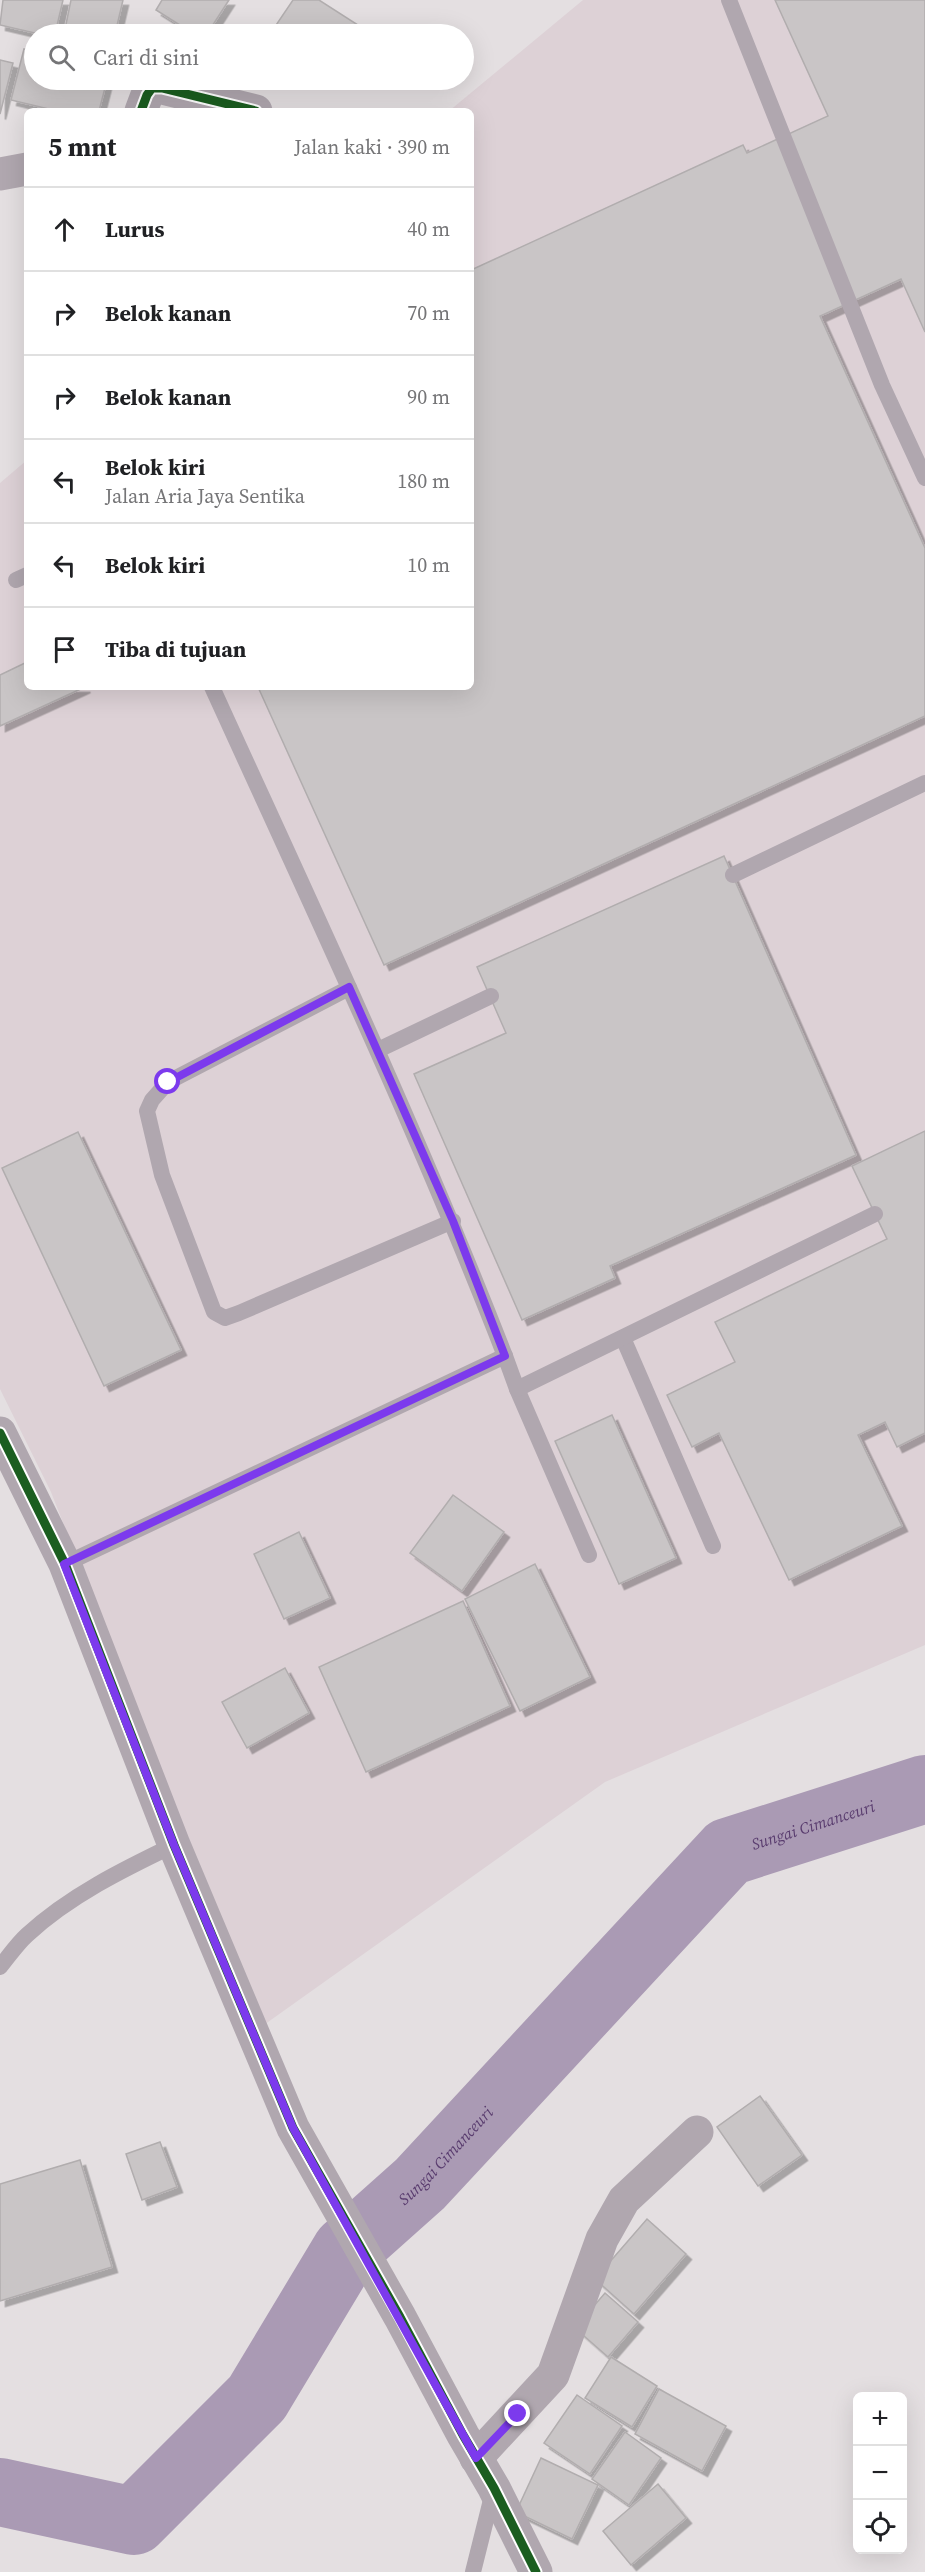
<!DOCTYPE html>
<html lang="id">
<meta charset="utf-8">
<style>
body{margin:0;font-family:"Source Serif 4",serif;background:#f6f6f6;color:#202124}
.controls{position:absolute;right:18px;bottom:18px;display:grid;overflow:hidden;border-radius:9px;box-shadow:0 6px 24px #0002}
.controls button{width:54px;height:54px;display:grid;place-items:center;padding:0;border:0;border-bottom:2px solid #e0e0e0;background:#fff;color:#202124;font:30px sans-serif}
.stop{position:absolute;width:18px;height:18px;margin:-14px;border:4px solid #7c3aed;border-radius:50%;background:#fff}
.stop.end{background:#7c3aed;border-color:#fff;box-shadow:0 2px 6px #0008}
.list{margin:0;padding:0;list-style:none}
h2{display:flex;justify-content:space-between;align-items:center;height:78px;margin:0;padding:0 24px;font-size:26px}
h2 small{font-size:20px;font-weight:400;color:#757577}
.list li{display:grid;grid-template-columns:39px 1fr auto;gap:18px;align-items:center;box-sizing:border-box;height:84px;padding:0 24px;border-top:2px solid #e0e0e0}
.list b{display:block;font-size:22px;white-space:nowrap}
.list p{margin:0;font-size:20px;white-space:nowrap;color:#757577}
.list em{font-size:20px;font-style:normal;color:#757577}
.icon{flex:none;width:33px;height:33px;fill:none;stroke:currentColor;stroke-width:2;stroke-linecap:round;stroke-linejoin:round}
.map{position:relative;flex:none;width:925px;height:2572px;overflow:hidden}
.search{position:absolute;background:#fff;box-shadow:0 6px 24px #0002;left:24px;top:24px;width:450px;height:66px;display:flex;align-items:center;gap:15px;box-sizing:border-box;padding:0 21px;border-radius:33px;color:#757577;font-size:22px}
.panel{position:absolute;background:#fff;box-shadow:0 6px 24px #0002;left:24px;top:108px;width:450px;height:582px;border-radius:9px}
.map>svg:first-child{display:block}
.built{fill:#ddd1d6}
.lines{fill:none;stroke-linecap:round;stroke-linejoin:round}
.river{stroke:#aa9ab4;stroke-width:68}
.building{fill:#c9c5c6;stroke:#b1adae;stroke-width:1.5;filter:url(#shadow)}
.service{stroke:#b0a7af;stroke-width:16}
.minor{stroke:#b0a7af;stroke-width:33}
.tertiary{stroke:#b0a7af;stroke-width:33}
.cycleway-casing{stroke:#fff;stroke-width:13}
.cycleway{stroke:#1b5e20;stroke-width:9}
.route{stroke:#7c3aed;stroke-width:8}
.labels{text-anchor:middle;stroke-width:6;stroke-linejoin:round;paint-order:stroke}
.water-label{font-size:16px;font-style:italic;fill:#5a3d6f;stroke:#fff}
</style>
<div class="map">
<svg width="925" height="2572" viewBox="0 0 925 2572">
<defs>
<filter id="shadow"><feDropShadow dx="5.5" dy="5.5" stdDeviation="0" flood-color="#0004"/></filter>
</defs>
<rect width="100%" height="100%" fill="#e4dfe1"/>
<polygon class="built" points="583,0 925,0 925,1645 605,1782 261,2027 51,1492 0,1389 0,483 27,460 27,687 471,687 471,111 449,111"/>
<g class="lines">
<path class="river" id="s1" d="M 0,2492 L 134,2521 L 257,2398 L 346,2250 L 420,2184 L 728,1852 L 925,1789"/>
</g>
<g class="building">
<polygon points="3,0 63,0 55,34 39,34 0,25"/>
<polygon points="71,0 123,0 115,34 64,34"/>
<polygon points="162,0 229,0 207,34 194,34 156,10"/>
<polygon points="293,0 319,0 372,34 270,34"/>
<polygon points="775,0 925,0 925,332 901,279 820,316 925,548 925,716 384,965 258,687 471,687 471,270 743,145 747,153 828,116"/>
<polygon points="24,49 34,51 34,80 107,80 99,111 57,111 11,100"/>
<polygon points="0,60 13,63 0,114"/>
<polygon points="27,662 27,687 85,687 0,726 0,675"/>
<polygon points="724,856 856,1155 610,1266 615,1278 522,1320 414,1074 506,1033 477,967"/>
<polygon points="925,1131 925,1433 897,1447 885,1422 858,1435 902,1526 789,1580 719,1433 692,1447 667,1395 735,1362 715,1322 887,1239 852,1166"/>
<polygon points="78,1132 181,1350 104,1386 2,1168"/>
<polygon points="612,1415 676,1558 619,1584 555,1441"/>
<polygon points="453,1495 504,1532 462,1591 410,1553"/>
<polygon points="299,1532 330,1598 284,1619 254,1554"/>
<polygon points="535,1564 590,1677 520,1711 465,1599"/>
<polygon points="463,1601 510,1706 366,1772 319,1667"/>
<polygon points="285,1668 309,1713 247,1748 222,1702"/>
<polygon points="760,2096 802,2155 758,2186 717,2127"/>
<polygon points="160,2142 177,2187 142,2200 126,2154"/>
<polygon points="80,2160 112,2267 0,2301 0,2184"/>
<polygon points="647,2219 686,2254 634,2314 595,2279"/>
<polygon points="605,2293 638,2322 608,2357 575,2328"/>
<polygon points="611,2357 657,2386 632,2427 585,2398"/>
<polygon points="659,2389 726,2426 702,2471 635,2434"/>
<polygon points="577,2395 622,2426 590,2474 544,2443"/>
<polygon points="625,2432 661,2458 629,2505 592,2479"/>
<polygon points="541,2458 598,2485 572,2539 516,2512"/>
<polygon points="658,2484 686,2518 631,2565 603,2531"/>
</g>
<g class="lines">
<g class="service">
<polyline points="729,0 882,385 925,478"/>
<polyline points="16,580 27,575"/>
<path d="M 212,687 C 313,909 417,1129 505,1356"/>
<polyline points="733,875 925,783"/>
<polyline points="349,988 168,1082 152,1100 147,1111 162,1175 214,1312 225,1318 239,1313 453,1221"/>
<polyline points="378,1050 491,996"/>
<polyline points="623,1338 713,1546"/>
<polyline points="517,1389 589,1555"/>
<polyline points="65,1564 505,1356 517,1389 875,1214"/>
<path d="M 0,1967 C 9,1956 17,1944 27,1935 C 69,1896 124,1869 174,1845"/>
<polyline points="473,2572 493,2492"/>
</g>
<g class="minor">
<polyline points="141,111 147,95 152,88 162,88 256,111"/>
<polyline points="0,174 27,169"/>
<polyline points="476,2458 553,2375 602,2239 624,2200 697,2132"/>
</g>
<polyline class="tertiary" points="0,1433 65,1564 174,1845 293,2128 400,2317 463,2435 494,2488 536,2572"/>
<g class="cycleway-casing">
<g id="cycleway">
<polyline points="141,111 147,95 152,88 162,88 256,111"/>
<polyline points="0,1433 65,1564 174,1845 293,2128 400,2317 463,2435 494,2488 536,2572"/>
</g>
</g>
<use href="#cycleway" class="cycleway"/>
</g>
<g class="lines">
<polyline class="route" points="168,1082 349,987 453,1221 505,1356 64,1564 174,1845 293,2128 476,2458 518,2414"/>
</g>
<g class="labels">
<g class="water-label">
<text dy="6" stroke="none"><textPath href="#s1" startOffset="1125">Sungai Cimanceuri</textPath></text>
<text dy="6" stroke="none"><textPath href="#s1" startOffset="621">Sungai Cimanceuri</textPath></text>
</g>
</g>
</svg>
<div class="controls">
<button>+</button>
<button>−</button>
<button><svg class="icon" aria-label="locate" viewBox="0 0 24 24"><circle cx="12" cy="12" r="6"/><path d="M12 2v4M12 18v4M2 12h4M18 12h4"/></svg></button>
</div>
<div class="stop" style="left:168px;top:1082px"></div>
<div class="stop end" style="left:518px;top:2414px"></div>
<div class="search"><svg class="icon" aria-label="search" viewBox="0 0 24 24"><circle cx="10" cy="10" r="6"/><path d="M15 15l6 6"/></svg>Cari di sini</div>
<section class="panel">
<h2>5 mnt<small>Jalan kaki · 390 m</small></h2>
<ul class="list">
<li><svg class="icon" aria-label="ahead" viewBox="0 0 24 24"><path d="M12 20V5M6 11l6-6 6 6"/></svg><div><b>Lurus</b></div><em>40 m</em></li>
<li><svg class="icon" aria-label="right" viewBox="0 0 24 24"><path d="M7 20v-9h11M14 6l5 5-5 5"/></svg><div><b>Belok kanan</b></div><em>70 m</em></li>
<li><svg class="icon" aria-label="right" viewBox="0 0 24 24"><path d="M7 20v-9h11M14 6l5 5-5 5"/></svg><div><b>Belok kanan</b></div><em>90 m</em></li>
<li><svg class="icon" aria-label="left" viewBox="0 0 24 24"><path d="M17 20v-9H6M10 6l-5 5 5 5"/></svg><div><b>Belok kiri</b><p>Jalan Aria Jaya Sentika</p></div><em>180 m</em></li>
<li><svg class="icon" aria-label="left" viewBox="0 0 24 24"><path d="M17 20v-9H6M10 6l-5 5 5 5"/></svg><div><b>Belok kiri</b></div><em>10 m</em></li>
<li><svg class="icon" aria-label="arrive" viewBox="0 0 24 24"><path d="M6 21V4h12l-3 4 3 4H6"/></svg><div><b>Tiba di tujuan</b></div></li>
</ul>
</section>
</div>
